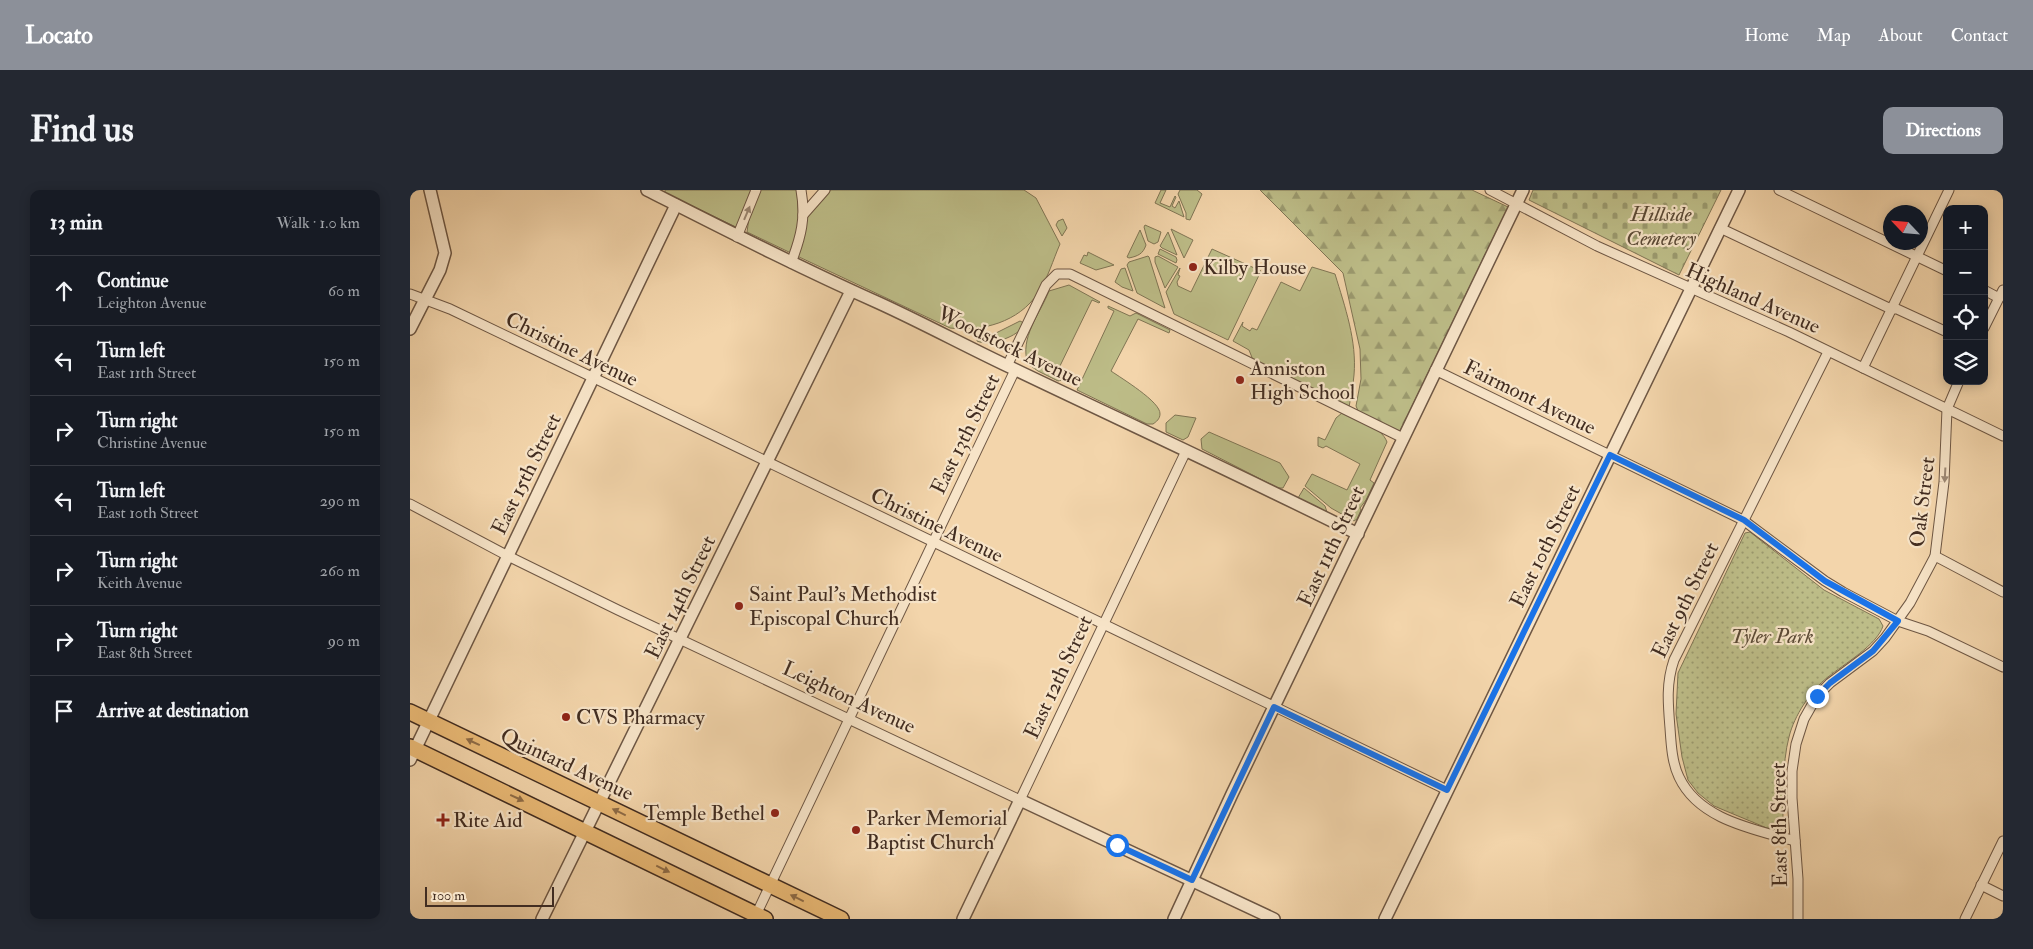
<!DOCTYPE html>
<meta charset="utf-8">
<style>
body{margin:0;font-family:"IM FELL Double Pica",serif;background:#242831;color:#f1f3f6}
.controls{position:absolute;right:15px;top:15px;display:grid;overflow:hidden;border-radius:10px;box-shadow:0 2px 12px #0003}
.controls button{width:45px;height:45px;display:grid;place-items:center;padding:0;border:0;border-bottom:1px solid #363941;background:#171b24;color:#f1f3f6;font:25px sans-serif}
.compass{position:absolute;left:1473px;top:15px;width:45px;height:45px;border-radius:50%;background:#171b24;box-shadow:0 2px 12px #0003;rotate:296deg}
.scale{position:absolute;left:15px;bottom:12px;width:129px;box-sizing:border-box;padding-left:5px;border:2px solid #422d21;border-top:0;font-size:14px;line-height:18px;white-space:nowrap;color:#422d21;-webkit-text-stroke:4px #f7e4c8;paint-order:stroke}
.stop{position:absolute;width:15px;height:15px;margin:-11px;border:4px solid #1a73e8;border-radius:50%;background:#fff}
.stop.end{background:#1a73e8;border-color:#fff;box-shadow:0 1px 5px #0008}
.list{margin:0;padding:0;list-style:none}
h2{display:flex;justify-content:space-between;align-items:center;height:65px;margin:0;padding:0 20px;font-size:21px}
h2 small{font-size:16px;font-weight:400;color:#9ea1a6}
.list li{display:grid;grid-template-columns:32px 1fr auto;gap:15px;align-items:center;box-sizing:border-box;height:70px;padding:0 20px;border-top:1px solid #363941}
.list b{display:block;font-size:19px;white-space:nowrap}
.list p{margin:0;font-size:16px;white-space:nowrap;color:#9ea1a6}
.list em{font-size:16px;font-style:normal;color:#9ea1a6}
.icon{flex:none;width:28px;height:28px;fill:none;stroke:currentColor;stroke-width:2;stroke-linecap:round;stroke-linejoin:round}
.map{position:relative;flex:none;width:1593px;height:729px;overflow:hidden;border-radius:10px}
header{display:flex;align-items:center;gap:30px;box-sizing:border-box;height:70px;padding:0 25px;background:#8c9099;color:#fff}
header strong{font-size:24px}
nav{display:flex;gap:28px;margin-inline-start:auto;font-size:18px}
.intro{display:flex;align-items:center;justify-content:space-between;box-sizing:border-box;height:120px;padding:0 30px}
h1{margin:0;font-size:35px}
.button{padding:12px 22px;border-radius:10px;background:#8c9099;color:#fff;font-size:18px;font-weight:700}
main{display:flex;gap:30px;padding:0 30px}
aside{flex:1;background:#171b24;border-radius:10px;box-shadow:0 2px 12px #0003}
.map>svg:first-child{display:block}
.grass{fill:#bdbd88;stroke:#807554}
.forest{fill:url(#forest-firs);stroke:#807554}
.cemetery{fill:url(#cemetery-stones);stroke:#807554}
.park{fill:url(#park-dots);stroke:#807554}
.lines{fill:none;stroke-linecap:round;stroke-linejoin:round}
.minor-casing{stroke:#6e5744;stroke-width:11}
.tertiary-casing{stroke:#6e5744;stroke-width:14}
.trunk-casing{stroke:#422d21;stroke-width:18}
.minor{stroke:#f7e4c8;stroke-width:9}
.tertiary{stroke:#f7e4c8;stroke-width:11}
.trunk{stroke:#eaba76;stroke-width:15}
.oneway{fill:#9c8874}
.oneway2{fill:#8e6c47}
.route{stroke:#1a73e8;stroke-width:6}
.poi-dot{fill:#8f2418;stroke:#f7e4c8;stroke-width:2}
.labels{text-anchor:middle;stroke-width:4.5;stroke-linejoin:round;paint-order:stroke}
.park-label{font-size:21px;font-style:italic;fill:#5b4a36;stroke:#f7e4c8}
.poi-label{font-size:21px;fill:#422d21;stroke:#f7e4c8;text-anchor:start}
.street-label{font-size:21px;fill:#422d21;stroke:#f7e4c8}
</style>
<header>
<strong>Locato</strong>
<nav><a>Home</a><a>Map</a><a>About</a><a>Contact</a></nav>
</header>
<div class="intro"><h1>Find us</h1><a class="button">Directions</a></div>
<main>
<aside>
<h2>13 min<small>Walk · 1.0 km</small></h2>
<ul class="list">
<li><svg class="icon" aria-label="ahead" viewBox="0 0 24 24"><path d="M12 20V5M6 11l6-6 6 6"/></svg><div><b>Continue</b><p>Leighton Avenue</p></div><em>60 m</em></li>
<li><svg class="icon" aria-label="left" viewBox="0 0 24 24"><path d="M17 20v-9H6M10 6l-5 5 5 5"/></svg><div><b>Turn left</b><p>East 11th Street</p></div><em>150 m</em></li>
<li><svg class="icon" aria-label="right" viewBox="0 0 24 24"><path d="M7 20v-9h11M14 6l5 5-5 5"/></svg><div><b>Turn right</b><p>Christine Avenue</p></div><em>150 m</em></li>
<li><svg class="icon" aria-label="left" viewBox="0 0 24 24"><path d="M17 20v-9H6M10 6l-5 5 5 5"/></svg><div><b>Turn left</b><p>East 10th Street</p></div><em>290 m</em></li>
<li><svg class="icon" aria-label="right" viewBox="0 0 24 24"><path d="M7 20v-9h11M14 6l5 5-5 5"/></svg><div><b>Turn right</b><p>Keith Avenue</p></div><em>260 m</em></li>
<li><svg class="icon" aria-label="right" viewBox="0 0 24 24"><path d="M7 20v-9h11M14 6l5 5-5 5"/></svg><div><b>Turn right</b><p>East 8th Street</p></div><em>90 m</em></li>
<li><svg class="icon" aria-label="arrive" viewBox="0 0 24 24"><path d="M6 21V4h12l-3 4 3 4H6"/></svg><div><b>Arrive at destination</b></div></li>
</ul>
</aside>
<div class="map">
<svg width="1593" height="729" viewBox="0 0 1593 729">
<defs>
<pattern id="forest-firs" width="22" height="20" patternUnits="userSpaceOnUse" patternTransform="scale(1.25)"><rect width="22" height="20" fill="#bdbd88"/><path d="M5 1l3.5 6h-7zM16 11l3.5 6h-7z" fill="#9b9a6f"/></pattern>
<pattern id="cemetery-stones" width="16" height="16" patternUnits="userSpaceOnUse" patternTransform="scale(1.25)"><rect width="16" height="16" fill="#bdbd88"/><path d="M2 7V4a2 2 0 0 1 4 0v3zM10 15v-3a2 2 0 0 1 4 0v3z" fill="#9b9a6f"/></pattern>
<pattern id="park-dots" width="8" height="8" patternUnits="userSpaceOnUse" patternTransform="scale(1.25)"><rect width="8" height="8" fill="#bdbd88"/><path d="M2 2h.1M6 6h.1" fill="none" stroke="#9b9a6f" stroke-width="1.8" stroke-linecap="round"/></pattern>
</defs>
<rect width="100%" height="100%" fill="#f3d5ab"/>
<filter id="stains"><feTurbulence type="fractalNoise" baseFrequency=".004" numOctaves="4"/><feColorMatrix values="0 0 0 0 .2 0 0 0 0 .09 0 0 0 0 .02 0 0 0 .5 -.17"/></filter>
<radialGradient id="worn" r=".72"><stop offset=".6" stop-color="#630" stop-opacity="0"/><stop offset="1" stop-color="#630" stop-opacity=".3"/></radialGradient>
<g class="grass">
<polygon points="255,0 343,0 328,38 255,3"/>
<polygon points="349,0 387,0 389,32 381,63 337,42 339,28"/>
<path d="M 421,0 L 614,0 L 626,8 L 650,54 C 643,70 638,88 628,103 C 609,132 572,142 540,138 L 387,66 L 395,42 L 397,27 Z"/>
<polygon points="751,0 756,0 750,13 760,17 765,6 766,7 762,16 765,18 769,11 774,27 745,13"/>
<polygon points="770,0 787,0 792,4 780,30 776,29 776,23 768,4"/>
<polygon points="653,29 657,38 652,46 646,35 648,31"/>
<polygon points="735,35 751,42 748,52 744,54 738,51 734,37"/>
<polygon points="761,39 783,50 774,68"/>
<path d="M 730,40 L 736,55 C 733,64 728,66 719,68 L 717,67 Z"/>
<polygon points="758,42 767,65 752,58 750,56"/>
<polygon points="750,59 766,67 767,70 766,73 748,64"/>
<polygon points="802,59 851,81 818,150 764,124 756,102 770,78 768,85 770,86 767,92 768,96 781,102"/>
<polygon points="678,62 704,75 686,80 670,73 674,65 677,66"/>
<polygon points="738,66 739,67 755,118 727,103 717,75 719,72"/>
<polygon points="748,66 768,77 755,98 745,72 745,67"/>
<path d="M 902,77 L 925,84 C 935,117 947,151 944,185 C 943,196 941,206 939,217 L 843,170 L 839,160 L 823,151 L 833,132 L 832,136 L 840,141 L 842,138 L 847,140 L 871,92 L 890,101 Z"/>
<polygon points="715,78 723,101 712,97 705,92 711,79"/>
<path d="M 659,95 L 690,112 L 689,113 L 682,110 L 648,180 L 654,185 L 652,190 L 648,191 L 628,181 L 618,174 C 609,148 630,124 639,101 Z"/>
<path d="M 698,116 L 720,126 L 726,123 L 760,140 L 759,143 L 728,129 L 701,181 C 711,188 751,212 750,224 C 750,229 746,232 743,234 L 737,234 L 667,200 L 704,121 L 698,118 Z"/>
<path d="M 610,131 L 614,133 C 613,134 610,140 610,140 C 601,149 577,156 567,151 L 568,146 L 586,143 Z"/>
<path d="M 932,223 C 947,230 971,236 977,252 L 960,290 L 964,293 L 956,310 L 950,318 L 951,320 L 947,329 L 944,331 L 921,318 L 895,296 L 902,284 L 937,300 L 950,274 L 916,256 L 913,258 L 908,256 L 908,247 L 915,250 L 926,228 Z"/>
<polygon points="765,225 786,228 778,247 773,250 756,242 756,233"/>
<polygon points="799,242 870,273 879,287 873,298 868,298 792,259 791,249"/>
<polygon points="894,298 915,316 917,322 888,308"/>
</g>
<polygon class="forest" points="850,0 1062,0 1098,17 990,241 949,223 946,216 951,189 950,159 933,83"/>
<polygon class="cemetery" points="1123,0 1311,0 1269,85 1119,10"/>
<path class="park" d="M 1340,342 L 1414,400 L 1469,429 L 1473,436 C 1467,455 1434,474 1418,487 C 1401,500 1384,526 1379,547 C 1372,574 1373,610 1373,638 L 1369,641 L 1364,641 L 1304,616 L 1288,603 L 1278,590 L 1272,567 L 1266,524 L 1268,483 L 1335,343 Z"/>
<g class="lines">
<g class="minor-casing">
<g id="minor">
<polyline points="1080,0 1187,56 1379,142 1593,246"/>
<polyline points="1369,0 1537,81"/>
<polyline points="393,25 415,0"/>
<polyline points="1310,38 1481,119 1487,119 1537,142"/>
<polyline points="327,47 346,0"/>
<path d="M 381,73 C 391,47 396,28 391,0"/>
<polyline points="1574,100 1589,108"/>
<polyline points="0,104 40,119 184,188 1037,600"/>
<polyline points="1574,138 1593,100"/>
<polyline points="597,176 636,95 647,84 660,84 993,248"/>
<polyline points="1453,178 1539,0"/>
<polyline points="1025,180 1333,330 1415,391 1433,402 1488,431 1518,441 1593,477"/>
<polyline points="0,314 98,366 208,420 610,610 776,261"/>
<polyline points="1525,366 1593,402"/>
<path d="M 1385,651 C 1344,639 1289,630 1269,587 C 1262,573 1261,553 1260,538 C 1258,514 1256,493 1264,470 L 1418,162"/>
<polyline points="1571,695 1593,706"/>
<polyline points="345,727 605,180"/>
<polyline points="1388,729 1388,689 1382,608 1382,581 1386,554 1394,529 1407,506 1420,493 1463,461 1475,448 1500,413 1525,366 1534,292 1537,219 1549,191"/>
<polyline points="1555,729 1593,651"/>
</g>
</g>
<g class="tertiary-casing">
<g id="tertiary">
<path d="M 237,0 C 314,39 390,78 469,113 C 515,134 559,158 604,179 C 719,234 834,287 948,344"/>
<polyline points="0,139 30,80 35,63 20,0"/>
<polyline points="0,570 266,15"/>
<polyline points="132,729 441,101"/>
<polyline points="553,729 610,610 864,729"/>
<polyline points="764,729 822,604 1113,0"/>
<polyline points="975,729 1329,0"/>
</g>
</g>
<g class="trunk-casing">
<g id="trunk">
<polyline points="0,522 431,729"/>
<polyline points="0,557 355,729"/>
</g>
</g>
<use href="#minor" class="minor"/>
<use href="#tertiary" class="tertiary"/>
<use href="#trunk" class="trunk"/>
</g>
<defs><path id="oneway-solid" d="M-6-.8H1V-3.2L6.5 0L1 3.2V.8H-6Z" transform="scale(1.25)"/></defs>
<g class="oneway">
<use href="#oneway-solid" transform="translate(337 23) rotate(-67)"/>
<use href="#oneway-solid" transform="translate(1535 285) rotate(93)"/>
</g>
<g class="oneway2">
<use href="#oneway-solid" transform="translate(63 552) rotate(-155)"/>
<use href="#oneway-solid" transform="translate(107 608) rotate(25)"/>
<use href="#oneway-solid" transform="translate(209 622) rotate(-154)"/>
<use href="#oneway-solid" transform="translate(253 679) rotate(26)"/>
<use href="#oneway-solid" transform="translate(387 708) rotate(-154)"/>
</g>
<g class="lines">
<polyline class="route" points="707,655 782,690 864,517 1037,600 1200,265 1334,330 1415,391 1488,431 1463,461 1420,493 1407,506"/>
</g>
<g class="poi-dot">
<circle cx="783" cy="77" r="5"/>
<circle cx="830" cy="190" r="5"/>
<circle cx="329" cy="416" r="5"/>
<circle cx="156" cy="527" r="5"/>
<circle cx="365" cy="623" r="5"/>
<path d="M30.5 622.5h5v5h5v5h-5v5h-5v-5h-5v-5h5z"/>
<circle cx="446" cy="640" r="5"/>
</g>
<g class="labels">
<g class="park-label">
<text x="1251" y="31">Hillside<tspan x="1251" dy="24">Cemetery</tspan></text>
<text x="1362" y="453">Tyler Park</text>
</g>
<g class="poi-label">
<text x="793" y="84">Kilby House</text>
<text x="840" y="185">Anniston<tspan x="840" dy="24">High School</tspan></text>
<text x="339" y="411">Saint Paul's Methodist<tspan x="339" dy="24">Episcopal Church</tspan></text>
<text x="166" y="534">CVS Pharmacy</text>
<text x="355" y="630" text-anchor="end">Temple Bethel</text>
<text x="456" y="635">Parker Memorial<tspan x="456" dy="24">Baptist Church</tspan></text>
<text x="43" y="637">Rite Aid</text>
</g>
<g class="street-label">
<text transform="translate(1343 108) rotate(24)" y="7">Highland Avenue</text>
<text transform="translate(600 156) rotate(26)" y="7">Woodstock Avenue</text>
<text transform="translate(162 159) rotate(26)" y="7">Christine Avenue</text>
<text transform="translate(1120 207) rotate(26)" y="7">Fairmont Avenue</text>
<text transform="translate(555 244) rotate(-64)" y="7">East 13th Street</text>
<text transform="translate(116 284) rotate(-64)" y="7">East 15th Street</text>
<text transform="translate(1512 312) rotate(-83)" y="7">Oak Street</text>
<text transform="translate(527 335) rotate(26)" y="7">Christine Avenue</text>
<text transform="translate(921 356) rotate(-65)" y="7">East 11th Street</text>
<text transform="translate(1135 356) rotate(-64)" y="7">East 10th Street</text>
<text transform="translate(270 407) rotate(-64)" y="7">East 14th Street</text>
<text transform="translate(1275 410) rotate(-64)" y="7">East 9th Street</text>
<text transform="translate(648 487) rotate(-65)" y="7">East 12th Street</text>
<text transform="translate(439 507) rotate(25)" y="7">Leighton Avenue</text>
<text transform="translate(157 574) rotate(25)" y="7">Quintard Avenue</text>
<text transform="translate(1369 635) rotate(-91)" y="7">East 8th Street</text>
</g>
</g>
<rect width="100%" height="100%" filter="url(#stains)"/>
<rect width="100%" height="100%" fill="url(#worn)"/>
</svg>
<div class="controls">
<button>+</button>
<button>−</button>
<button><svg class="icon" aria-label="locate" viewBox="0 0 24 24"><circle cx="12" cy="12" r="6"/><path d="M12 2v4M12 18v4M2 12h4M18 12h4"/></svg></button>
<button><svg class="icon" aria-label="layers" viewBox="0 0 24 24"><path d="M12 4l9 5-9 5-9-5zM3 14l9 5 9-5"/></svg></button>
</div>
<svg class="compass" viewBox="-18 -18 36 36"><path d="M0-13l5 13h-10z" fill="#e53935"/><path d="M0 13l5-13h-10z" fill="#9ea1a6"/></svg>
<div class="scale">100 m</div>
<div class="stop" style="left:707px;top:655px"></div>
<div class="stop end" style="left:1407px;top:506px"></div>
</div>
</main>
